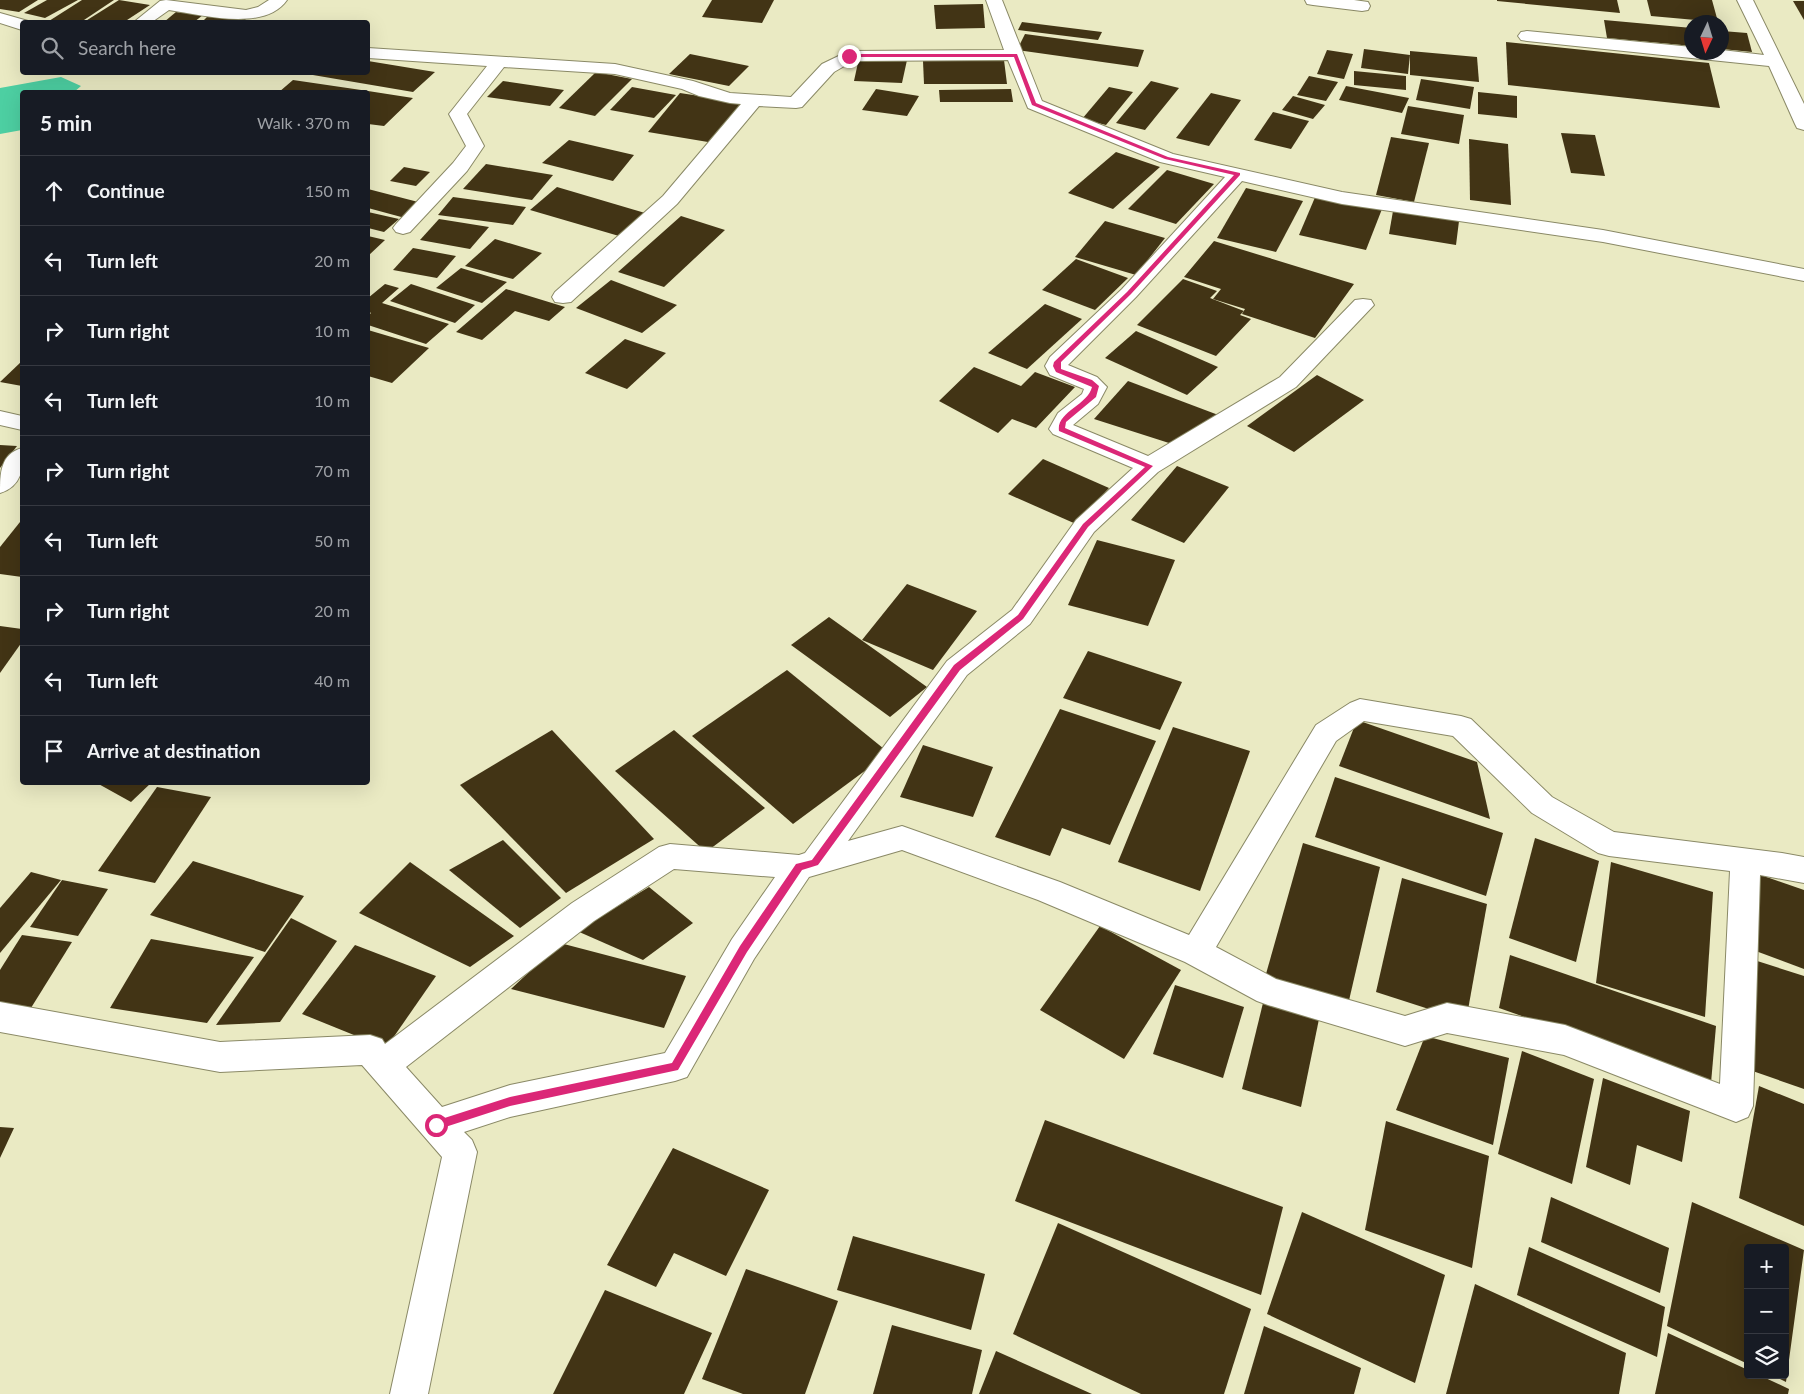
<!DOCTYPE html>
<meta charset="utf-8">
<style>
body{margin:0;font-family:Lato,sans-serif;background:#20242c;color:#f1f3f6}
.controls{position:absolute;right:15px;bottom:15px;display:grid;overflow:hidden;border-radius:5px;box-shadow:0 5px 20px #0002}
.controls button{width:45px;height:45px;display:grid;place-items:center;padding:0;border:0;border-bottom:1px solid #363941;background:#171b24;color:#f1f3f6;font:25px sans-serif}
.compass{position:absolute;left:1684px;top:15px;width:45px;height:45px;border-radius:50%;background:#171b24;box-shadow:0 5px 20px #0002;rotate:184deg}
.stop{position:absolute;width:15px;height:15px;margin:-11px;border:4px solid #db2777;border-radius:50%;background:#fff}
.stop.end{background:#db2777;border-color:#fff;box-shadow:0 1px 5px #0008}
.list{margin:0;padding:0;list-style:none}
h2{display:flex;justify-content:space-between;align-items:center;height:65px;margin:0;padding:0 20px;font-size:21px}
h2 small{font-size:16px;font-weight:400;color:#9ea1a6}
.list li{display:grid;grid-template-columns:32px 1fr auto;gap:15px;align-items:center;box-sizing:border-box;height:70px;padding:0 20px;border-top:1px solid #363941}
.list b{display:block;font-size:19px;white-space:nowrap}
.list em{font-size:16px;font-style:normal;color:#9ea1a6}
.icon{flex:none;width:28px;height:28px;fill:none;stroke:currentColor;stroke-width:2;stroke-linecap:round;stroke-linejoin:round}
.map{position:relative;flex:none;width:1804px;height:1394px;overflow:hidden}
.search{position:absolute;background:#171b24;box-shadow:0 5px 20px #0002;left:20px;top:20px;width:350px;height:55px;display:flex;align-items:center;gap:12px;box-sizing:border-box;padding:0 18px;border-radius:5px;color:#9ea1a6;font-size:19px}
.panel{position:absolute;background:#171b24;box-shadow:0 5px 20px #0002;left:20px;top:90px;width:350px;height:695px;border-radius:5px}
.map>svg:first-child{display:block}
.water{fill:#4dcfa2}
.building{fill:#423415}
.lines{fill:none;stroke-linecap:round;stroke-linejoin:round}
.minor-casing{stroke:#8a8966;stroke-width:2}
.minor{fill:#fff;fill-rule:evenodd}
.route{fill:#db2777}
</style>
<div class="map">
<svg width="1804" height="1394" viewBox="0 0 1804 1394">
<rect width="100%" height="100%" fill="#eaeac3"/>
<polygon class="water" points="61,77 81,86 74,92 22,92 22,130 0,134 0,88"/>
<g class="building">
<polygon points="0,0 38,0 19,12 0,9"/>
<polygon points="47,0 78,0 45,18 24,13"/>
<polygon points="82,0 114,0 81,22 49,21"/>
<polygon points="119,0 150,5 124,22 84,22"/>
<polygon points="712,0 774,0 762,23 702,17"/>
<polygon points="1497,0 1617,0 1620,13 1497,1"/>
<polygon points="1647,0 1712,0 1718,22 1651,16"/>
<polygon points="1793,1 1804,1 1804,20"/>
<polygon points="983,4 985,28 936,29 934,5"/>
<polygon points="176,12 203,15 194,22 164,22"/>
<polygon points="208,16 246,19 243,22 202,22"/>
<polygon points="1604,20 1692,28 1692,46 1607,38"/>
<polygon points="1022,22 1102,32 1098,40 1018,30"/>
<polygon points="1722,31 1747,33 1752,52 1722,49"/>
<polygon points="1025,34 1144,50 1138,67 1017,50"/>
<polygon points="1506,42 1709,63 1720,108 1508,85"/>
<polygon points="1364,49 1410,55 1408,74 1361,68"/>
<polygon points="1327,50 1353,54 1344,79 1317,74"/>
<polygon points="1410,51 1477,57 1479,82 1410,75"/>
<polygon points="690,54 749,66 729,86 669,74"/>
<polygon points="859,58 907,60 902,83 854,81"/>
<polygon points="1004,60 1007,84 924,84 923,61"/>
<polygon points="368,61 435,72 413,92 307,74 368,72"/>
<polygon points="1354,71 1406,76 1406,90 1354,85"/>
<polygon points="596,72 632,79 595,116 559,108"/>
<polygon points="1309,76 1338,82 1326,101 1297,95"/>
<polygon points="1421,79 1474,87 1470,109 1416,100"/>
<polygon points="293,80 368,91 413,98 384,126 368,124 368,92 279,92"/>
<polygon points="503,81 564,90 550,106 487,97"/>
<polygon points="1151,81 1179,88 1145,130 1116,123"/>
<polygon points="1346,86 1409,98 1402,113 1339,100"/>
<polygon points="632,87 676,95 654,118 610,110"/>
<polygon points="1109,87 1133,92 1106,125 1082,119"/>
<polygon points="876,89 919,96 907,116 862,110"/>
<polygon points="1011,89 1013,102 940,102 939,90"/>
<polygon points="1478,92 1517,96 1517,118 1478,114"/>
<polygon points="680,93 745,103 714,143 648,132"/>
<polygon points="1211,93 1241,100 1209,146 1176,138"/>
<polygon points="1293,96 1325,105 1313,119 1282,110"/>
<polygon points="1408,106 1464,115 1459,144 1401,134"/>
<polygon points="1273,112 1309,121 1291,149 1254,140"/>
<polygon points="1561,133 1595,135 1605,176 1571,173"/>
<polygon points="1391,137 1429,143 1414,202 1376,195"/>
<polygon points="1469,139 1508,144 1511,205 1470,200"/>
<polygon points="569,140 634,155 613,181 542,163"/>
<polygon points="1116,152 1160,167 1113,209 1068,193"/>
<polygon points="486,164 553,175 532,200 463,189"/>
<polygon points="404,167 430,172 416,186 390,181"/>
<polygon points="1167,170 1214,184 1176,224 1128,209"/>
<polygon points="557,187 645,213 619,236 530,210"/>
<polygon points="1246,188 1303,201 1276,252 1217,238"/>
<polygon points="368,189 422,203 405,218 368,208"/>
<polygon points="1316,195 1382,209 1366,250 1299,235"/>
<polygon points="453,197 526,207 513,225 438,215"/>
<polygon points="1393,211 1459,221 1456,245 1389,234"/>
<polygon points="368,212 399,219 384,232 368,228"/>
<polygon points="681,216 725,230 664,287 618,272"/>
<polygon points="439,219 489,227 470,249 420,240"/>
<polygon points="1105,221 1165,238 1136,275 1075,257"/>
<polygon points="368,236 385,240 368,256"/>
<polygon points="495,239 542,253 513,279 465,266"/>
<polygon points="1214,241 1354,284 1315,338 1242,314 1245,309 1213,299 1221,289 1184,277"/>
<polygon points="413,248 456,256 437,278 393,270"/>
<polygon points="1076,259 1128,278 1095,310 1042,290"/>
<polygon points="461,268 507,282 482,303 436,288"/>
<polygon points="1183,279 1217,291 1210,298 1244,311 1240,315 1251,319 1216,356 1137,325"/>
<polygon points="611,280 677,305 642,333 576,308"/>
<polygon points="385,284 399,288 382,303 449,324 426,344 368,325 368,316 371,313 368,311 368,298"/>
<polygon points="411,284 475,305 455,323 390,301"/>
<polygon points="506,289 565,307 549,321 515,311 482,340 456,332"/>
<polygon points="1045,304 1082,319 1027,369 988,353"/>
<polygon points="368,330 429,348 392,383 368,376"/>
<polygon points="1136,331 1218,367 1187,395 1105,358"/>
<polygon points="625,339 666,353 627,389 585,373"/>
<polygon points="22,361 22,386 0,382"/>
<polygon points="974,367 1021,386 1035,372 1075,387 1036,428 1012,419 998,433 939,401"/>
<polygon points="1317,375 1364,400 1294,452 1247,426"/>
<polygon points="1128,381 1221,416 1169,443 1094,419"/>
<polygon points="0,445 17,446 0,468"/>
<polygon points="1043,459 1109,488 1076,524 1008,494"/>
<polygon points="1177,466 1229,487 1184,543 1131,520"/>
<polygon points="20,522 22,522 22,577 0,574 0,547"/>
<polygon points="1097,540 1175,560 1148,626 1068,605"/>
<polygon points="907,584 977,611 933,670 862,640"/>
<polygon points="829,617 927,687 890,717 791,645"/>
<polygon points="0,626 22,629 22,642 0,673"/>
<polygon points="1088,651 1182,682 1160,730 1063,698"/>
<polygon points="787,670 889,753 793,824 692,736"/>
<polygon points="1060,709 1156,741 1110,845 1062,828 1050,856 995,837"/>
<polygon points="1357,720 1477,762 1490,819 1339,766"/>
<polygon points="1173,727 1250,751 1200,891 1118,862"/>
<polygon points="552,730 654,839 566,893 460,785"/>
<polygon points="674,730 765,808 706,852 615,771"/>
<polygon points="923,745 993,767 973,817 900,797"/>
<polygon points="1335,777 1503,833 1486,896 1315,837"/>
<polygon points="95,782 152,782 131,802"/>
<polygon points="157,787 211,797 155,883 98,871"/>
<polygon points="1535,838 1599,861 1576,962 1509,938"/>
<polygon points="503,840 561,898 520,928 449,870"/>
<polygon points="1303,843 1380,867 1347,1009 1264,981"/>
<polygon points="193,861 304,896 265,952 150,915"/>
<polygon points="410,862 514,936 470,967 359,913"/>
<polygon points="1611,862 1713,892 1705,1017 1596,983"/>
<polygon points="31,872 61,880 0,953 0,908"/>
<polygon points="1758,874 1804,890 1804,969 1745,947"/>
<polygon points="1402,878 1487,904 1466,1021 1376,992"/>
<polygon points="62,880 108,889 78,936 30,927"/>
<polygon points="649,887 693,923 643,960 577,931"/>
<polygon points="291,918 337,941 280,1022 216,1025"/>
<polygon points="1100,926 1181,970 1124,1059 1040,1010"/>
<polygon points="22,935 72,942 26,1016 0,1012 0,970"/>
<polygon points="151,939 254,957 207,1023 110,1008"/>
<polygon points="560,943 686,976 664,1028 511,989"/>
<polygon points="355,945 436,976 386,1048 302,1014"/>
<polygon points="1510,955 1716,1026 1711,1083 1499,1008"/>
<polygon points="1751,959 1804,976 1804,1089 1744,1068"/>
<polygon points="1175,985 1244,1007 1223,1078 1153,1054"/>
<polygon points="1263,1003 1319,1019 1301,1107 1242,1089"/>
<polygon points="1425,1036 1509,1058 1493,1145 1396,1110"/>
<polygon points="1522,1051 1594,1079 1572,1184 1498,1154"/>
<polygon points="1603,1078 1690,1111 1682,1162 1637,1145 1630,1185 1586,1167"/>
<polygon points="1759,1086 1804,1104 1804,1226 1739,1198"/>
<polygon points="1045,1120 1283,1207 1261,1295 1015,1201"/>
<polygon points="1386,1121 1489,1156 1472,1268 1365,1230"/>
<polygon points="0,1127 14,1128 0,1158"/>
<polygon points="673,1148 769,1190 726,1276 674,1253 656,1287 607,1265"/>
<polygon points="1551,1197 1669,1248 1660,1293 1541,1242"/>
<polygon points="1692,1202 1804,1250 1786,1382 1772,1375 1785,1375 1785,1248 1748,1248 1748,1364 1667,1326"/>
<polygon points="1302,1212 1445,1275 1415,1383 1267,1314"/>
<polygon points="1058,1223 1251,1309 1224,1394 1141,1394 1013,1334"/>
<polygon points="853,1236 985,1274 971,1330 837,1290"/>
<polygon points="1529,1247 1665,1307 1657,1357 1517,1295"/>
<polygon points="746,1269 838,1301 805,1394 743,1394 702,1379"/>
<polygon points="1475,1284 1626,1353 1619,1394 1446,1394"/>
<polygon points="605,1290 712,1333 684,1394 553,1394"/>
<polygon points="892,1325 982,1350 972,1394 873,1394"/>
<polygon points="1264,1326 1361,1368 1354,1394 1244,1394"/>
<polygon points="1668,1333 1748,1370 1748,1375 1759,1375 1789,1389 1788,1394 1655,1394"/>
<polygon points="996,1351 1092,1394 979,1394"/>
</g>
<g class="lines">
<g class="minor-casing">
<g id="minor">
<path d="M 166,0 L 246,10 L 258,7 L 269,0 L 287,0 C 265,32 202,15 169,10 L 152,22 L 134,22 L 160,1 Z"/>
<path d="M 986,0 L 1002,0 L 1042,101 L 1173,154 L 1342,192 L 1603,230 L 1804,269 L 1804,281 L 1603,242 L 1342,204 L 1242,181 L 1136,297 L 1068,365 L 1097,377 L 1107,387 L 1098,404 L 1073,425 L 1148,456 L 1280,377 L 1355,300 L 1363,299 L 1371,300 L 1374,305 L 1296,387 L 1158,472 L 1094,532 L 1030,624 L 967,675 L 848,841 L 902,826 L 1060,882 L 1189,935 L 1316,725 L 1350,703 L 1360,699 L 1461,716 L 1471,719 L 1552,797 L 1614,832 L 1782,853 L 1804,857 L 1804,883 L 1760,875 L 1753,1106 L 1748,1117 L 1736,1122 L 1564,1055 L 1447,1033 L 1405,1046 L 1268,1005 L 1257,1001 L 1185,962 L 1038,900 L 902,850 L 809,877 L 754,959 L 687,1077 L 675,1081 L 510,1117 L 464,1132 L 472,1140 L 477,1152 L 428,1394 L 390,1394 L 442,1157 L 362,1065 L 220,1072 L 0,1032 L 0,1002 L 220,1042 L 370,1035 L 382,1039 L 385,1044 L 572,903 L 659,847 L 670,844 L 799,855 L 805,853 L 947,661 L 1012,610 L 1076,520 L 1133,468 L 1053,434 L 1049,429 L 1058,413 L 1082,394 L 1084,389 L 1050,375 L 1045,366 L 1050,357 L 1122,289 L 1225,177 L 1160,162 L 1028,108 L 1008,60 L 853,61 L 834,72 L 802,107 L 796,108 L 759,106 L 677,204 L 571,302 L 563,303 L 555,302 L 552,297 L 555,292 L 663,196 L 741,104 L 730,103 L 699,96 L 682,89 L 615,74 L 504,67 L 467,114 L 484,146 L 467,171 L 410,232 L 403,234 L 396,232 L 393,228 L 396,224 L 453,163 L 466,146 L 449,114 L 487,66 L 368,58 L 368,48 L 615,64 L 693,81 L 730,93 L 791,97 L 822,64 L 849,51 L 1004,50 ZM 1364,721 L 1453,736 L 1532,813 L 1598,853 L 1609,856 L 1730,871 L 1720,1084 L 1565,1025 L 1447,1003 L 1405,1016 L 1276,979 L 1216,947 L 1336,741 ZM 674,869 L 775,877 L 732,939 L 665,1053 L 510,1085 L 442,1107 L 406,1067 L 594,921 Z"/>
<polygon points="1305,0 1354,0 1368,2 1370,6 1368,10 1362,11 1313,5 1307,4"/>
<polygon points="1737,0 1753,0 1804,104 1804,130 1797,128 1795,124 1769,66 1527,41 1521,40 1518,36 1521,32 1527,31 1692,47 1692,52 1722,52 1722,50 1764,55"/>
<polygon points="0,13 28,21 29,22 22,22 22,30 0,23"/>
<polygon points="0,411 22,416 22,430 0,425"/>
<path d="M 22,448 C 25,467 21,487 0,493 C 0,474 0,454 22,448 Z"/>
</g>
</g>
<use href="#minor" class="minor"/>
</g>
<path class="route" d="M 849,54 L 1017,54 L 1036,103 L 1168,157 L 1240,173 L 1240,175 L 1131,294 L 1061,362 L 1061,369 L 1092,380 L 1099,386 L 1096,397 L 1066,422 L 1065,428 L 1153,466 L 1088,527 L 1023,619 L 960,670 L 818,865 L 802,870 L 747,952 L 678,1070 L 510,1106 L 436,1130 L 432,1128 L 432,1122 L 510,1097 L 672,1063 L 740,946 L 796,864 L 812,860 L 954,665 L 1018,615 L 1083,524 L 1145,467 L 1059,431 C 1056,412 1088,405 1092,387 L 1056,372 L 1053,366 L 1054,362 L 1127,292 L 1234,175 L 1165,159 L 1032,105 L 1014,57 L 847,57 Z"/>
</svg>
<div class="controls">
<button>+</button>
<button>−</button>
<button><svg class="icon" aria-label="layers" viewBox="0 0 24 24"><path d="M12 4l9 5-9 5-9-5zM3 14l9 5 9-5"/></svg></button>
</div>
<svg class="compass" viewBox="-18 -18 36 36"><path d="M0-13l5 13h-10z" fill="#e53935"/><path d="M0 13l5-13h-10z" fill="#9ea1a6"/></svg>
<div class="stop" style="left:436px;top:1125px"></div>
<div class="stop end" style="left:849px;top:56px"></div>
<div class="search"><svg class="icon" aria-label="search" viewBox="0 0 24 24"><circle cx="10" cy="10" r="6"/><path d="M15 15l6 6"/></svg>Search here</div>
<section class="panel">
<h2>5 min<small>Walk · 370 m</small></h2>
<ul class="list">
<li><svg class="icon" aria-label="ahead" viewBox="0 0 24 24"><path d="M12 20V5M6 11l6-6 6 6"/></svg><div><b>Continue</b></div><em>150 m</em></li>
<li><svg class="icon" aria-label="left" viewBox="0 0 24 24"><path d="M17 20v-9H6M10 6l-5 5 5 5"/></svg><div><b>Turn left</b></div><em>20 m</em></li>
<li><svg class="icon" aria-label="right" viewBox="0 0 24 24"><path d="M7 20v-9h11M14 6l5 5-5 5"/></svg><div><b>Turn right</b></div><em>10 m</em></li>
<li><svg class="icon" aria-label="left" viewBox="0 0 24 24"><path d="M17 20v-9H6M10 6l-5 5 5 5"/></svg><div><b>Turn left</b></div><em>10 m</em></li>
<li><svg class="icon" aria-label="right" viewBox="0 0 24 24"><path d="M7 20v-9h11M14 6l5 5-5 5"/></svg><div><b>Turn right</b></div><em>70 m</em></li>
<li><svg class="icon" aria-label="left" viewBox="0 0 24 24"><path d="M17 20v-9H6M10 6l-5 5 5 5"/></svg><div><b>Turn left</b></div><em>50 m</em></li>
<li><svg class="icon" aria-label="right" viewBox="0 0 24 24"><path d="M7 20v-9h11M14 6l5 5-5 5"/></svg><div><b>Turn right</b></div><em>20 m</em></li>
<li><svg class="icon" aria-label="left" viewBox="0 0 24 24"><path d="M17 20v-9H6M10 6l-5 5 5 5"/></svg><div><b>Turn left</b></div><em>40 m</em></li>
<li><svg class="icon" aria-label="arrive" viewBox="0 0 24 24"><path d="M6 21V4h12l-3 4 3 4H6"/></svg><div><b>Arrive at destination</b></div></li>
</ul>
</section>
</div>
